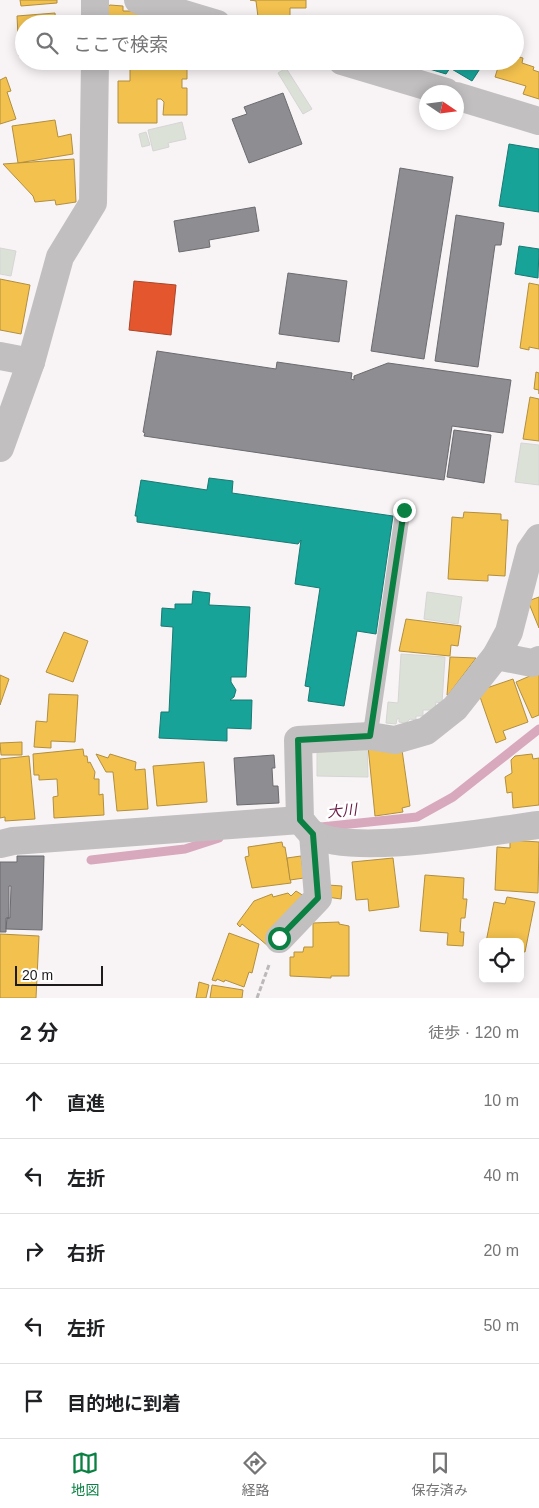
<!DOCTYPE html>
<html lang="ja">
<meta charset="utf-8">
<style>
body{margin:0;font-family:Arial,"Noto Sans JP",sans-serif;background:#f6f6f6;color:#202124}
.controls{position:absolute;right:15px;bottom:15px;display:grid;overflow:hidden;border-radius:8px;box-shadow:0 2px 12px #0003}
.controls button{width:45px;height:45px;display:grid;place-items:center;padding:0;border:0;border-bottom:1px solid #e0e0e0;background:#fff;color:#202124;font:25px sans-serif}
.compass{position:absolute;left:419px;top:85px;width:45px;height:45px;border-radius:50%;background:#fff;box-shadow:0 2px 12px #0003;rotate:103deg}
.scale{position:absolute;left:15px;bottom:12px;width:88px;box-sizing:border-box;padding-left:5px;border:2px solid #1e1b1c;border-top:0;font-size:14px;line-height:18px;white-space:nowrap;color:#1e1b1c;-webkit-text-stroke:4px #fff;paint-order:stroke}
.stop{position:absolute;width:15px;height:15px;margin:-11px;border:4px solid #0b8043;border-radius:50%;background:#fff}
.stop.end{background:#0b8043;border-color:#fff;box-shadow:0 1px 5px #0008}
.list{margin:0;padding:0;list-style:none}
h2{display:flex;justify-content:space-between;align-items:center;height:65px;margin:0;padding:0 20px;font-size:21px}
h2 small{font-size:16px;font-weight:400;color:#757577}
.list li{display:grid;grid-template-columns:32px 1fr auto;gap:15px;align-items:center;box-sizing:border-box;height:75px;padding:0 20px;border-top:1px solid #e0e0e0}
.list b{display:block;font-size:19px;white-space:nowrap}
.list em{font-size:16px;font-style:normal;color:#757577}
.icon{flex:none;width:28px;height:28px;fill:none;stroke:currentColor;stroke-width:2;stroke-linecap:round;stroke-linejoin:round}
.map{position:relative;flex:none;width:539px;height:998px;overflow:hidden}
.search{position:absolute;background:#fff;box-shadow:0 2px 12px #0003;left:15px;right:15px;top:15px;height:55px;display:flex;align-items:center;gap:12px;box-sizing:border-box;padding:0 18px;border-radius:28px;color:#757577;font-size:19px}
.sheet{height:440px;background:#fff}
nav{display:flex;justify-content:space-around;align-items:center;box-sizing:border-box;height:70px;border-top:1px solid #e0e0e0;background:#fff;font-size:14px;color:#757577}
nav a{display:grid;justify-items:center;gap:2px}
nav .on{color:#0b8043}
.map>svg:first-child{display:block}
.homes{fill:#f2c14e;stroke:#b28f3f}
.shops{fill:#e4572e;stroke:#a94529}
.public{fill:#17a398;stroke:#197a73}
.industry{fill:#8d8d92;stroke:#6c6b6f}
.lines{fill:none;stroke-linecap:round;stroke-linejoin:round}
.stream{stroke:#d8a8bd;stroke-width:9}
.building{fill:#dce1d7;stroke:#d6d5d5}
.path{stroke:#bab8b9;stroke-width:3;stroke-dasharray:5 2.5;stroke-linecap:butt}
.lane{stroke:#c2bfc0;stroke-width:15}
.street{stroke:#c2bfc0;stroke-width:28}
.route{stroke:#0b8043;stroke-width:6}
.labels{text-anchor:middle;stroke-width:5;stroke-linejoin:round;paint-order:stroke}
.water-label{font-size:15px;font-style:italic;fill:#6a1c46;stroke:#fff}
</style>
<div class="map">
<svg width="539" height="998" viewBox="0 0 539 998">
<rect width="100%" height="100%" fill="#f8f3f5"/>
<g class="homes">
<polygon points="20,0 57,0 57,3 21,6"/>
<polygon points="250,0 306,0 306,8 290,8 290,17 258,17 256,1"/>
<polygon points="110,5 123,6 123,11 145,11 145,24 107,24 107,7"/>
<polygon points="55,13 56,24 24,24 24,56 19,56 17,16"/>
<polygon points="515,56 523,58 522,63 534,67 533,70 539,72 539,99 523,94 526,86 495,77 500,61 515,61"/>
<polygon points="130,61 187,61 187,79 182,79 182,88 187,88 187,115 163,115 164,102 161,99 157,99 157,123 118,123 118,81 130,81"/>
<polygon points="6,77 11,91 7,92 16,119 0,124 0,80"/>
<polygon points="55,120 58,137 71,134 73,154 18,163 12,126"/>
<polygon points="74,159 76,202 56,205 55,200 35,202 33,196 3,164"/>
<polygon points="0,279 30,285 21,334 0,330"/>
<polygon points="529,283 539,285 539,349 529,347 529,350 520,348"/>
<polygon points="536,372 539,373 539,394 539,390 534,389"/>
<polygon points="530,397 539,399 539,441 523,439"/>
<polygon points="464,512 501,514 501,520 508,520 505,576 488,575 488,581 448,579 452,517 463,518"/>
<polygon points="539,597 539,628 528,601"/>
<polygon points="406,619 461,626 458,646 451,645 450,656 399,651"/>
<polygon points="64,632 88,641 73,682 46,672"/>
<polygon points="450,657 476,658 448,695 447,695"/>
<polygon points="539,672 539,715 532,718 516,682"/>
<polygon points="0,675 9,679 0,705"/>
<polygon points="513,679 528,722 503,731 506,739 496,743 478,691"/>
<polygon points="49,694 78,695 75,742 51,741 51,748 34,747 36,721 47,722"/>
<polygon points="22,742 22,755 1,755 0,743"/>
<polygon points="401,743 410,806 402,808 403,812 375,816 368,746"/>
<polygon points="83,749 84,756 87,756 88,763 90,762 95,772 94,779 99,779 99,795 103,794 104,815 54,818 53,797 58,796 57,779 39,780 39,775 34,775 33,754"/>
<polygon points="96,754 108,758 110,754 136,762 135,770 145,769 148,809 117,811 113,772 106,772"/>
<polygon points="532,754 533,759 539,758 539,805 513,808 512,792 507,793 505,777 512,773 511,760 515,756"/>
<polygon points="29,756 35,819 5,821 5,817 0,818 0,759"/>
<polygon points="204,762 207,802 157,806 153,766"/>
<polygon points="510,840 539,842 538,893 495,890 497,847 510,848"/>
<polygon points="282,842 283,847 285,847 291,883 252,888 245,857 249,856 248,847"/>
<polygon points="301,856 304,878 290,880 287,858"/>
<polygon points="393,858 399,907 369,911 368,899 356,900 352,862"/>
<polygon points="425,875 464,878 463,899 467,899 465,918 461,918 460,932 464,932 463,946 447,945 448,933 420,931"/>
<polygon points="328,885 342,886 341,899 327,897"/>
<polygon points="296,891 304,896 268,946 242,924 240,927 237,924 254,901 272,894 273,897 288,893 291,896"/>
<polygon points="507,897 535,902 525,952 520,951 520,942 486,942 494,902 505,904"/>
<polygon points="339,922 339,924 349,926 349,976 331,976 331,978 290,976 290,957 294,957 294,952 303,952 304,947 313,947 313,923"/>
<polygon points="229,933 259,944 252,973 249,972 244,987 225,980 224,982 217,979 216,981 212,980"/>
<polygon points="0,934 39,936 36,998 0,998"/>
<polygon points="199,982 209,985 206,998 196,998"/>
<polygon points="212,985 243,990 242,998 210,998"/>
</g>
<polygon class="shops" points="134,281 176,285 171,335 129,330"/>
<g class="public">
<polygon points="369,16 433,17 443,24 368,24"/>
<polygon points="403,61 485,61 472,81 450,68 446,74"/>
<polygon points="509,144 539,149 539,212 499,206"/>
<polygon points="519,246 539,249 538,278 515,274"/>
<polygon points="209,478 233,481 232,493 393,516 376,634 357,631 344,706 308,701 310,687 305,686 320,588 295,584 301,540 298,544 137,522 137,516 135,516 141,480 207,490"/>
<polygon points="193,591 210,593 209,605 250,607 246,677 231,677 231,682 236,690 234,697 230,700 252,700 251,729 227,728 227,741 159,738 161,712 169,712 173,627 161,626 162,608 175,609 175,604 192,604"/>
</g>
<g class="industry">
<polygon points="283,93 302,144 249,163 232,119 247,114 244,107"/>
<polygon points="400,168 453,177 424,359 371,351"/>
<polygon points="255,207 259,231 209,240 210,247 179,252 174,221"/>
<polygon points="456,215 504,223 501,245 495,245 478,367 435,361"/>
<polygon points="288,273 347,281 339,342 279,334"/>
<polygon points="157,351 276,369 277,362 352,373 351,379 354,380 354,376 388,363 511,380 503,433 452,426 444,480 144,436 145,433 143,432"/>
<polygon points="454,430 491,435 484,483 447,477"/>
<polygon points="274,755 275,768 272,768 273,786 278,786 279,803 237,805 234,758"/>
<polygon points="17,856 44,856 42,930 6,929 7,918 10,918 11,886 9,886 9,918 6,918 6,932 0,932 0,862 17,862"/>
</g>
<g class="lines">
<g class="stream">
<polyline points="321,827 417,817 453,797 539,729"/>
<polyline points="91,860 185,849 219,838"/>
</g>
</g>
<g class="building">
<polygon points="286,68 312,109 303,114 278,73"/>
<polygon points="182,122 186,139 168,143 169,147 153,151 148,130"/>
<polygon points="146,132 150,145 142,147 139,134"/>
<polygon points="0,248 16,251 11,276 0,274"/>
<polygon points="521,443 539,445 539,485 515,482"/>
<polygon points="427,592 462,597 458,624 424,619"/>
<polygon points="401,654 445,657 442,703 436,702 435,708 431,710 423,710 423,716 416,716 416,720 410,719 406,723 399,722 399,718 397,719 396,724 386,723 388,702 398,703"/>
<polygon points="367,746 368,777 317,776 317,747"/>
</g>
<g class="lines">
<polyline class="path" points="257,998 269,965"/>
<polyline class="lane" points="370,736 403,510"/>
<g class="street">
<polyline points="138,0 217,24"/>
<polyline points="95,24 95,0"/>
<polyline points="342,61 446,92"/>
<polyline points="456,96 539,121"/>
<polyline points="0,356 31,362"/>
<polyline points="0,448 31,362 60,257 93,203 95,61"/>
<path d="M 539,538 L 530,551 L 509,632 L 496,656 L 455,708 L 426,731 L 395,740 L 370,736 L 298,740 L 300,820 C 304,824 308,831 313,834 C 353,857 490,831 539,825"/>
<polyline points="496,656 532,663 539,660"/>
<polyline points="0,844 13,841 300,820"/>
<polyline points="279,939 318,898 313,834"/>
</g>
</g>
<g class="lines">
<polyline class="route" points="279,938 318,898 313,834 300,820 298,740 370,736 404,510"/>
</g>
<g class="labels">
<g class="water-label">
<text transform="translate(342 811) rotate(-6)" y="5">大川</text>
</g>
</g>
</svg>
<div class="controls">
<button><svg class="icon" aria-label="locate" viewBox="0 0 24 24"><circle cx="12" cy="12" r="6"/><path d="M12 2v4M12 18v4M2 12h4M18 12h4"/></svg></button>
</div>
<svg class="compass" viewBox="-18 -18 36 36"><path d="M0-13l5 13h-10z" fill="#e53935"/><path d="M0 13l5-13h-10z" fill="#757577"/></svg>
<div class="scale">20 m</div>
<div class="stop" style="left:279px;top:938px"></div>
<div class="stop end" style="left:404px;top:510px"></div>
<div class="search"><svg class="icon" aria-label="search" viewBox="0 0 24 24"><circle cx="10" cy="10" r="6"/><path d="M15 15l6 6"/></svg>ここで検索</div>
</div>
<section class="sheet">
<h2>2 分<small>徒歩 · 120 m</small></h2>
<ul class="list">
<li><svg class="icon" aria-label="ahead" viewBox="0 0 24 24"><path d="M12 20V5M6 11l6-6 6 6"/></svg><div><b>直進</b></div><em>10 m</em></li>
<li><svg class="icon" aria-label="left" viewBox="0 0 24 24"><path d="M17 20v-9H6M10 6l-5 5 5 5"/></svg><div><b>左折</b></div><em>40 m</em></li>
<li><svg class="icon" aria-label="right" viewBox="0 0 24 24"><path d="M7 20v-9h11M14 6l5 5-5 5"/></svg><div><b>右折</b></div><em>20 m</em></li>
<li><svg class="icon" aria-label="left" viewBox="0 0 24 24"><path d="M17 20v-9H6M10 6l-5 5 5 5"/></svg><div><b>左折</b></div><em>50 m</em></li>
<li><svg class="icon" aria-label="arrive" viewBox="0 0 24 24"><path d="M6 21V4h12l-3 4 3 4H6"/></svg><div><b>目的地に到着</b></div></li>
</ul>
</section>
<nav>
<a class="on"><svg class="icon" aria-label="map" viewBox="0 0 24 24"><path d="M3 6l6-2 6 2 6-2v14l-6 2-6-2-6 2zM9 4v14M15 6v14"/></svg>地図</a>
<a><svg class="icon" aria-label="directions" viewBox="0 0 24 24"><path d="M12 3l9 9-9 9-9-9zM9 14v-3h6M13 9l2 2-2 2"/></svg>経路</a>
<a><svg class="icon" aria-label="saved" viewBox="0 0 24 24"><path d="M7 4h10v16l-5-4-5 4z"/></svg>保存済み</a>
</nav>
